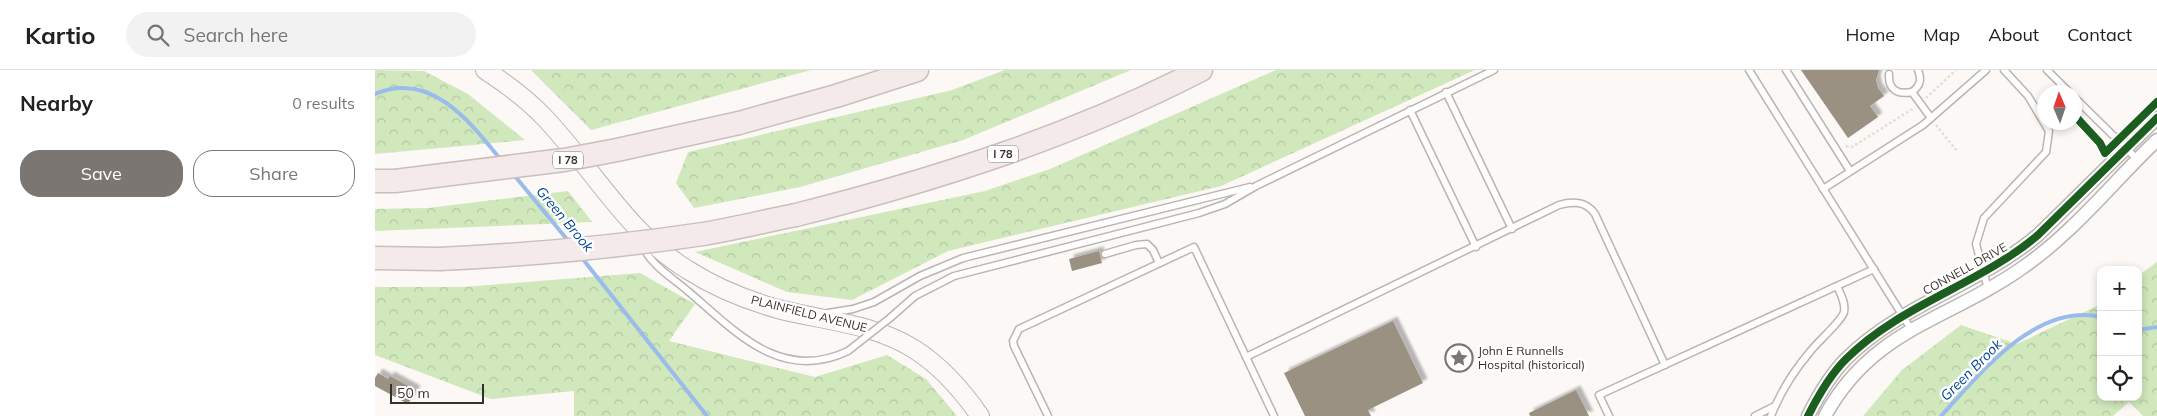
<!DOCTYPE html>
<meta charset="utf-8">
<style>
body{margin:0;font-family:Mulish,sans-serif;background:#f2f2f2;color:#202124}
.controls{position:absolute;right:15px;bottom:15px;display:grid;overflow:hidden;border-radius:10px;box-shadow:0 2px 8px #0003}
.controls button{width:45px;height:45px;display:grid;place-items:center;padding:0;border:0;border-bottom:1px solid #e0e0e0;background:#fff;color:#202124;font:25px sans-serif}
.compass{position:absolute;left:1662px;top:15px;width:45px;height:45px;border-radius:50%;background:#fff;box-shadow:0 2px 8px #0003;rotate:358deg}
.scale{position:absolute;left:15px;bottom:12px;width:94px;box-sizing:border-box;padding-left:5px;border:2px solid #36302b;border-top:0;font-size:14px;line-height:18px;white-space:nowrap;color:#36302b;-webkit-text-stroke:4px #fff;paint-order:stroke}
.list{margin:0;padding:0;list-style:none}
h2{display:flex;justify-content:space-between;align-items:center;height:65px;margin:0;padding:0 20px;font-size:21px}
h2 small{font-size:16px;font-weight:400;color:#757577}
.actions{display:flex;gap:10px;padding:15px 20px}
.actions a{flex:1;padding:11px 0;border:1px solid #7b7672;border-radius:20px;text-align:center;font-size:18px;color:#7b7672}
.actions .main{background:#7b7672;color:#fff}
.icon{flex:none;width:28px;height:28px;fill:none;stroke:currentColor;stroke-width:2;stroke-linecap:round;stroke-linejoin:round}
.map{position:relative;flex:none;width:1782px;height:346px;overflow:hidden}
header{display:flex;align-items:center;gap:30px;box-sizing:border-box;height:70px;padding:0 25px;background:#fff;border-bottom:1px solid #e0e0e0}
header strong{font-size:24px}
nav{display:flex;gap:28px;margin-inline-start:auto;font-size:18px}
.search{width:350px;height:45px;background:#f2f2f2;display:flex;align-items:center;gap:12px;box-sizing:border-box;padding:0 18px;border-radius:28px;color:#757577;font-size:19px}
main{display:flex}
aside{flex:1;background:#fff}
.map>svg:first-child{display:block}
.forest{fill:url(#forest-crowns)}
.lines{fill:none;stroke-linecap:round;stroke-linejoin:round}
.stream{stroke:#9abcec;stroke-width:4}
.building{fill:#9a9182;filter:url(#shadow)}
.lane-casing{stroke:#b9b5b1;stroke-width:9}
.street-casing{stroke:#b9b5b1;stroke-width:15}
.secondary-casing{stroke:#b9b5b1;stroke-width:20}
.highway-casing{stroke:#cbbfbd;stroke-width:25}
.path{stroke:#dededc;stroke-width:2.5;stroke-dasharray:2.5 2.5;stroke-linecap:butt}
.lane{stroke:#fefefe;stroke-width:6}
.street{stroke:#fefefe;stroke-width:12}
.secondary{stroke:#fcf8f8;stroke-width:18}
.highway{stroke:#f4eae9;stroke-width:22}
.lane-bridge-casing{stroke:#b9b5b1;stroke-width:9;stroke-linecap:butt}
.highway-bridge-casing{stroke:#cbbfbd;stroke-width:25;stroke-linecap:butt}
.lane-bridge{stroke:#fefefe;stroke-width:6}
.highway-bridge{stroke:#f4eae9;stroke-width:22}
.cycleway-casing{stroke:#fff;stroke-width:11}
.cycleway{stroke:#1b5e20;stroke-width:8}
.labels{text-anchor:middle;stroke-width:5;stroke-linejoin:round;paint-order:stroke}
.shield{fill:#fff;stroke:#726e6b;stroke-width:1}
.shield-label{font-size:11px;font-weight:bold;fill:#36302b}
.street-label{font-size:12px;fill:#36302b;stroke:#fff}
.poi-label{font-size:12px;fill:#36302b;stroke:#fff;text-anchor:start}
.water-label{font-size:14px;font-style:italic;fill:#004695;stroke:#fff}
</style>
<header>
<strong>Kartio</strong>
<div class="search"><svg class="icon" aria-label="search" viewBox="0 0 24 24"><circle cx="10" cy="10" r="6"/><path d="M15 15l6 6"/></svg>Search here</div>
<nav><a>Home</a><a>Map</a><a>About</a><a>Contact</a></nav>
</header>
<main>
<aside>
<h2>Nearby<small>0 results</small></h2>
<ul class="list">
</ul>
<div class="actions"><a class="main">Save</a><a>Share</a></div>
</aside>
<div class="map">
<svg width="1782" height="346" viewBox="0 0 1782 346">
<defs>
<pattern id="forest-crowns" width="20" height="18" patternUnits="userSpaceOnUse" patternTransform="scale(1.25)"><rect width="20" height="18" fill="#d0e8bc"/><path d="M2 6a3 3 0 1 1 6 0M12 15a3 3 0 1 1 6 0" fill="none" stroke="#b3c7a2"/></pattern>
<filter id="shadow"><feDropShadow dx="4.5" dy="-4.5" stdDeviation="1" flood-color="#0004"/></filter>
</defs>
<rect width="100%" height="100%" fill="#fbf8f5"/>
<g class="forest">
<polygon points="0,0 49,1 93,24 150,70 0,84"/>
<polygon points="156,0 436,0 216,60"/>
<polygon points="630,0 756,0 588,70 425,117 319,138 301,113 313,82 577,20"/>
<polygon points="901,0 1100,0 846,116 573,181 477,230 412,222 320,182 610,121 675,99"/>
<polygon points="193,121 217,152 0,161 0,139 53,138"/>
<polygon points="1782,192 1782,346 1768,346 1754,332 1738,346 1488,346 1527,300 1586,255 1642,274 1726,234 1726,327 1763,327 1763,206"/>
<polygon points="265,203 320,234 294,271 440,307 512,285 551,309 582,346 199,346 199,321 116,329 0,285 0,217 88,217"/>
</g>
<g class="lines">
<g class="stream">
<path d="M 0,24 C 56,0 95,52 126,90"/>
<polyline points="139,105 195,173"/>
<polyline points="207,188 332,346"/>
<polyline points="1763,260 1782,257"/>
<path d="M 1566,346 C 1605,304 1661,232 1726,247"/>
</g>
</g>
<g class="building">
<polygon points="1426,0 1504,0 1501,10 1503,18 1509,26 1495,36 1503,47 1473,68"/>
<polygon points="724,181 727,193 697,201 694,189"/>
<polygon points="1018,251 1048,313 993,340 996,346 930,346 909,303"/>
<polygon points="3,303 13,309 15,306 41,320 33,334 0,316 0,308"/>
<polygon points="1201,320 1214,346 1155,346 1154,343"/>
</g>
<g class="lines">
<g class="lane-casing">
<g id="lane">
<polyline points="1374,0 1536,259"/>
<polyline points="1411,0 1475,101"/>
<path d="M 1543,0 C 1547,10 1545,16 1537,22 L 1556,48"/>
<polyline points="1672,0 1694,22"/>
<path d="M 1514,4 C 1513,20 1523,25 1537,22"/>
<polyline points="1071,22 1137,159"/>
<polyline points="1700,28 1762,89"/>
<polyline points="1035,40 1101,177"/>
<polyline points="1448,119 1548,55 1611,0"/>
<path d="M 268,177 C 276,195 299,209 314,222 C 361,262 406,313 473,281"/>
<polyline points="730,184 761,175 772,174 778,180 784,193"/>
<polyline points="1613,219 1601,174 1609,148 1671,82 1674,61 1653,26 1629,0"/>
<polyline points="453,243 478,239 499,232 545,206 588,188 875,117"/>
<polyline points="515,248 540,226 579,206 824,143 850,134 881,116 1119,0"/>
<path d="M 871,287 L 1184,135 C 1198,131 1211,131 1220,144 L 1290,295"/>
<polyline points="673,346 639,276 638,271 644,259 819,177 899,346"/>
<polyline points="1234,346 1224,325 1499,199"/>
<polyline points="1380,346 1400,336"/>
<path d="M 1396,346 C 1405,323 1418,302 1434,283 C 1441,273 1467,251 1469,242 C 1471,233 1465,223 1462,216"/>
</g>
</g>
<g class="street-casing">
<g id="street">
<path d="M 1433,346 C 1443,326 1455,305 1471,289 C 1526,234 1604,215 1663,165 L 1782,48"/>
<path d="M 1450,346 C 1498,258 1574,250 1647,198 C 1698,163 1738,112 1782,70"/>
</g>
</g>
<g class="secondary-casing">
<path id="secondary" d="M 110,0 C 130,13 152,29 169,47 C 217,97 252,163 313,200 C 341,218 371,230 403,239 C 449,251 497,253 539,279 C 566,296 587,320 605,346"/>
</g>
<g class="highway-casing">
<g id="highway">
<polyline points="364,53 461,26 542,0"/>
<polyline points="0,111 20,111"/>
<path d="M 421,145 C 560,110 698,66 826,0"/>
<polyline points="0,188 64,189"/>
</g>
</g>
<g class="path">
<polyline points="1551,28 1581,0"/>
<polyline points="1561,55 1582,81"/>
<polyline points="1471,76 1477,77 1539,38"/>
</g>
<use href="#lane" class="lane"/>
<use href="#street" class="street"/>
<use href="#secondary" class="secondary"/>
<use href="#highway" class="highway"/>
<g class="lane-bridge-casing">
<polyline id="lane-bridge" points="473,281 515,248"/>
</g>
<g class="highway-bridge-casing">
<g id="highway-bridge">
<polyline points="20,111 189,90 242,80 364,53"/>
<path d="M 64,189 C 152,185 241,177 328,164 C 359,159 390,151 421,145"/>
</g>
</g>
<use href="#lane-bridge" class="lane-bridge"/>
<use href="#highway-bridge" class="highway-bridge"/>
<g class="cycleway-casing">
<g id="cycleway">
<polyline points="1700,46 1725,73 1730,83 1782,32"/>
<path d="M 1433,346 C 1443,326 1455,305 1471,289 C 1526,234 1604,215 1663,165 L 1782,48"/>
</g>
</g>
<use href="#cycleway" class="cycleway"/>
</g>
<defs>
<g id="sight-ring" transform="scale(1.4375)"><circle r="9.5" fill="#fff" stroke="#7b7672" stroke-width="1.5"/><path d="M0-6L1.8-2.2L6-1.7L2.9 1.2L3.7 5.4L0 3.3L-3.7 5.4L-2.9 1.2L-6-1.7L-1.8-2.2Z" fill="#7b7672"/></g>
</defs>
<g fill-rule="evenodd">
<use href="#sight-ring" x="1084" y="288"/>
</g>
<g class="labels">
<g class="shield">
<rect x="613" y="75.5" width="30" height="17" rx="4"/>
<rect x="178" y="81.5" width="30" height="17" rx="4"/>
</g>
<g class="shield-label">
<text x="628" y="88">I 78</text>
<text x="193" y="94">I 78</text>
</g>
<g class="street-label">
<text transform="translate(1590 199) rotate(-29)" y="4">CONNELL DRIVE</text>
<text transform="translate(434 244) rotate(14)" y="4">PLAINFIELD AVENUE</text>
</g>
<g class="poi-label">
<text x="1103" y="285">John E Runnells<tspan x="1103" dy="14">Hospital (historical)</tspan></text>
</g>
<g class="water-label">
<text transform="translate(190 149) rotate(50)" y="5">Green Brook</text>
<text transform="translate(1596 300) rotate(-45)" y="5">Green Brook</text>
</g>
</g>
</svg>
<div class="controls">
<button>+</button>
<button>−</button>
<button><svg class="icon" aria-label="locate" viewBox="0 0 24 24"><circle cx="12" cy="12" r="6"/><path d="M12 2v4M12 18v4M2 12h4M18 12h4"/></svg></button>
</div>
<svg class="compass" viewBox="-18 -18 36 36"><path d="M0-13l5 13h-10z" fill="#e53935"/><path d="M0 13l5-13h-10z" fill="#757577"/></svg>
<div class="scale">50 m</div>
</div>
</main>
